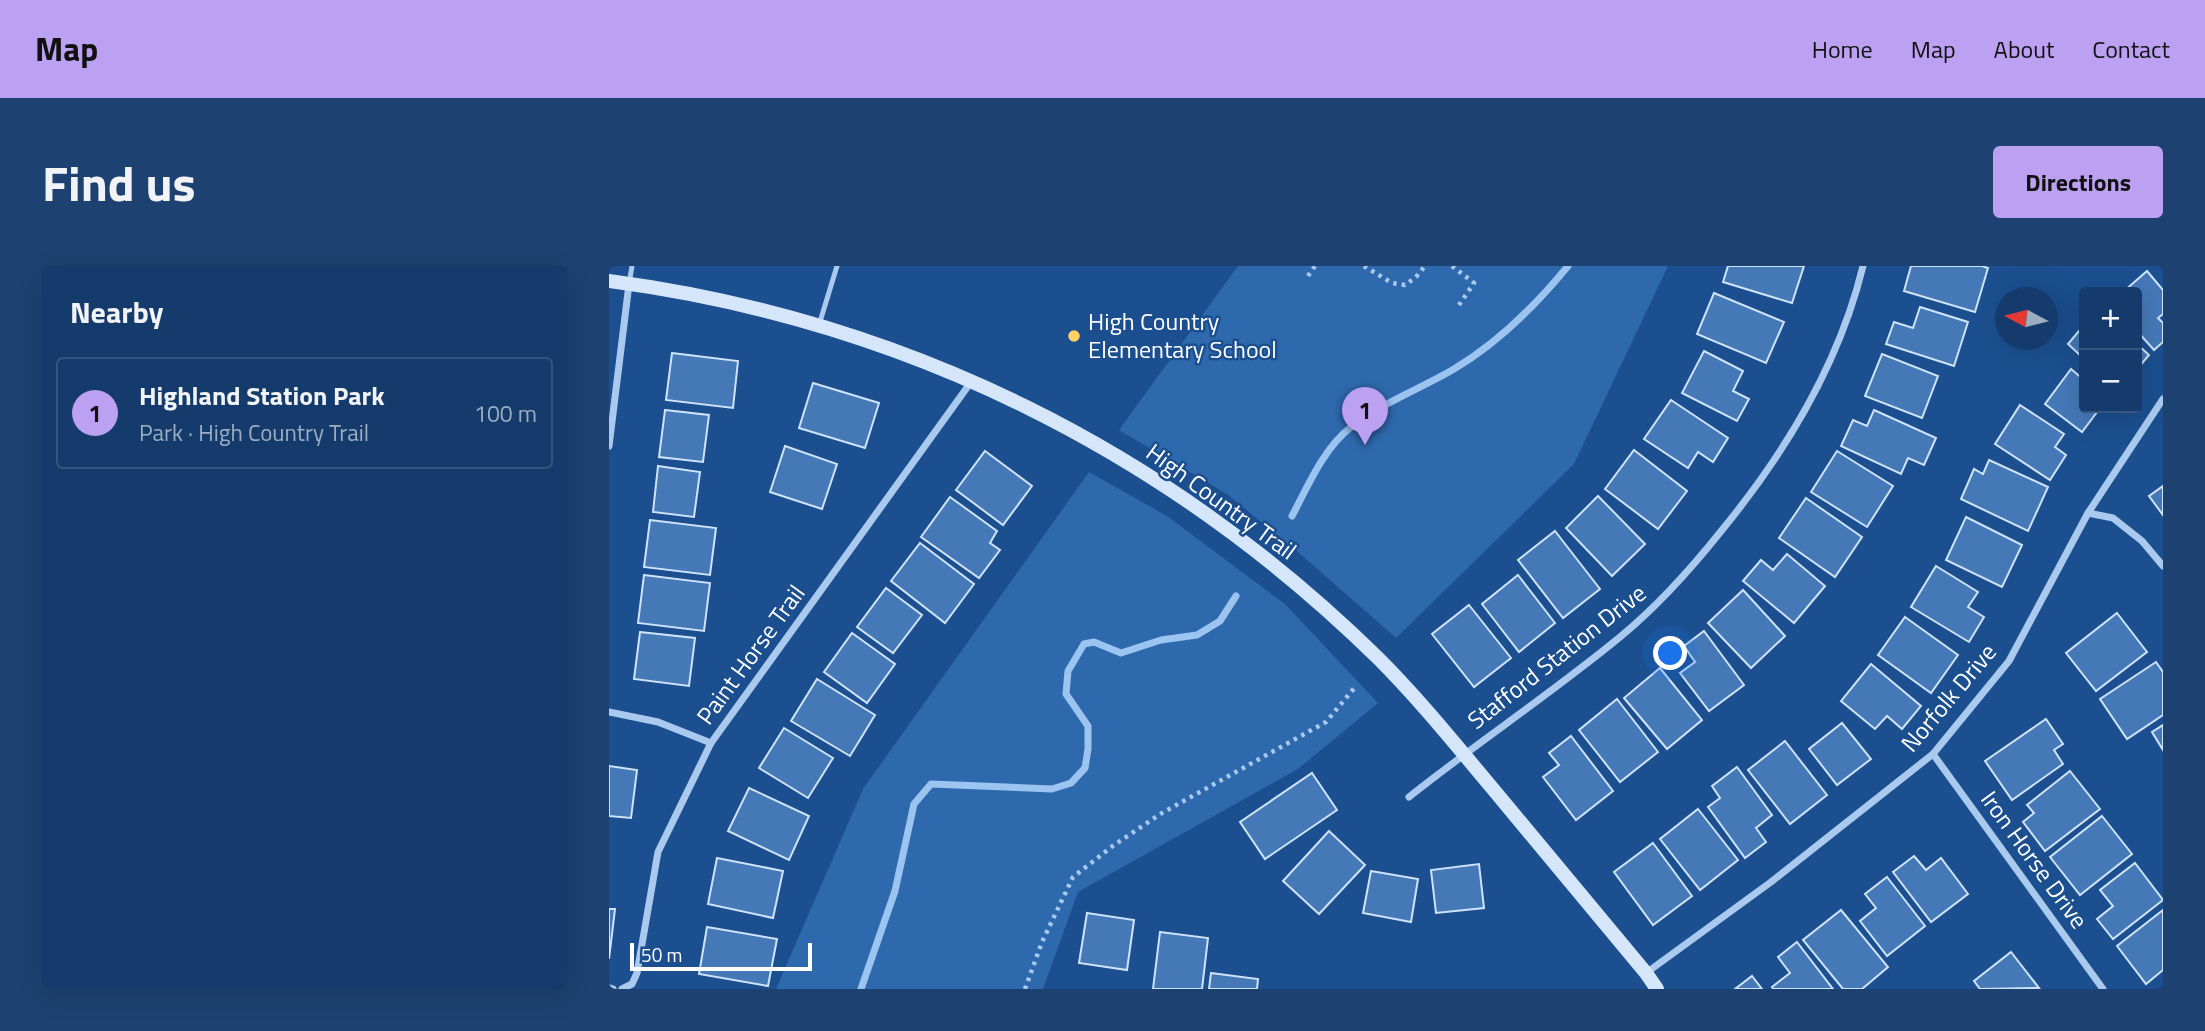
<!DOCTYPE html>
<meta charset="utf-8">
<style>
body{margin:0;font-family:"Titillium Web",sans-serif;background:#1d4271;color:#f1f3f6}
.controls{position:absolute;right:21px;top:21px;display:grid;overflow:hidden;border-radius:7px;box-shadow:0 7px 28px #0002}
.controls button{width:63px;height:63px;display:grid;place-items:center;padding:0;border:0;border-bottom:2px solid #33557e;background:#143b6b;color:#f1f3f6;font:35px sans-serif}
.compass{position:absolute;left:1386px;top:21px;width:63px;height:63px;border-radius:50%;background:#143b6b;box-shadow:0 7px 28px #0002;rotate:277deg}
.scale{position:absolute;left:21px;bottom:18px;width:182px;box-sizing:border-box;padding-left:7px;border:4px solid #fff;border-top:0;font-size:19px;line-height:24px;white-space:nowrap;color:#fff;-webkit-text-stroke:5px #1b4f8f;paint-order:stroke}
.you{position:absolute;left:1062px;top:388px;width:24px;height:24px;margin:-18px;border:5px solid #fff;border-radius:50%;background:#1a73e8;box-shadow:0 0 0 10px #1a73e833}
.badge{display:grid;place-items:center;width:46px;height:46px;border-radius:50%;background:#bca0f2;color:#111;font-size:23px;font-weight:700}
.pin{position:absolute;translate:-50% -58px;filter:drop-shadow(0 2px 4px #0008)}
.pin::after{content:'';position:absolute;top:37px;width:24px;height:21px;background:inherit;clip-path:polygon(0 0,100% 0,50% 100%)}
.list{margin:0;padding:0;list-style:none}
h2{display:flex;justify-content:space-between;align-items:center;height:91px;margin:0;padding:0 28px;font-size:30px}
h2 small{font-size:23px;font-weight:400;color:#9dadc1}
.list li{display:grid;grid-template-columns:46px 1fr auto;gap:21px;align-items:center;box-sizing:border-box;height:112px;margin:0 14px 14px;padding:0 14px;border:2px solid #33557e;border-radius:7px}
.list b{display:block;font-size:26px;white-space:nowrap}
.list p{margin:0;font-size:23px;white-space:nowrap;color:#9dadc1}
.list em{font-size:23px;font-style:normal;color:#9dadc1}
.map{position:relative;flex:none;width:1554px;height:723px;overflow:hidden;border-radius:7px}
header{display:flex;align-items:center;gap:42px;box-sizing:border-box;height:98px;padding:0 35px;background:#bca0f2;color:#111}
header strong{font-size:33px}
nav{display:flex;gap:38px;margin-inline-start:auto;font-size:24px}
.intro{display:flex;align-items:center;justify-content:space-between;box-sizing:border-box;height:168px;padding:0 42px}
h1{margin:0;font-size:49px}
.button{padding:18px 32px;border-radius:7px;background:#bca0f2;color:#111;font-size:24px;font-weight:700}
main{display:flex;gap:42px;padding:0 42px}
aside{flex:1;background:#143b6b;border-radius:7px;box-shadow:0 7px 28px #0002}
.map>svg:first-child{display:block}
.green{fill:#2e69ad}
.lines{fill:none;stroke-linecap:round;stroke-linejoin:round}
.stream{stroke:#9cc4f0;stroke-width:7}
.building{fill:#4478b7;stroke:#cfe3fa;stroke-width:2}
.path{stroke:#a9c9ee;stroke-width:4.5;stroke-dasharray:3.5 5;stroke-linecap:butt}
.lane{stroke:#a9c9ee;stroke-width:5}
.street{stroke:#a9c9ee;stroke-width:7}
.secondary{stroke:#d6e6fa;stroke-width:14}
.poi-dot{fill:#ffd166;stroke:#1b4f8f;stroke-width:2.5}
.labels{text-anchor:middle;stroke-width:5;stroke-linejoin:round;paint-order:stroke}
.poi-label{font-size:24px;fill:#fff;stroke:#1b4f8f;text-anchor:start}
.street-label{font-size:24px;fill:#fff;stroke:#1b4f8f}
</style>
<header>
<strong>Map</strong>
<nav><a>Home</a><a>Map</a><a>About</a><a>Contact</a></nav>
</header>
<div class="intro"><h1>Find us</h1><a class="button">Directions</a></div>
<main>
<aside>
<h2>Nearby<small></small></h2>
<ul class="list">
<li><span class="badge">1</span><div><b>Highland Station Park</b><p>Park · High Country Trail</p></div><em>100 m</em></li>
</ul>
</aside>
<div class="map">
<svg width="1554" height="723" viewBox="0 0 1554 723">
<rect width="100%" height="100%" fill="#1b4f8f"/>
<g class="green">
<polygon points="629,0 1059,0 965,198 787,372 689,286 618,228 510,164"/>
<polygon points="480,206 558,250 676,338 769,437 689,503 469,626 434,723 167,723 254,523"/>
</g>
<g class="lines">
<g class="stream">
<path d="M 683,250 C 699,220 714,183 742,161 C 773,137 811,123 845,103 C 889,77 927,39 959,0"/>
<polyline points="252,723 286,625 305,538 322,518 443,523 462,517 476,502 479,483 479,460 457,428 459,405 475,378 485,376 512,387 552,374 588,369 611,355 627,330"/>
</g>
</g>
<g class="building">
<polygon points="1119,0 1195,0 1183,37 1114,16"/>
<polygon points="1302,0 1373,0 1379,2 1366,46 1295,25"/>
<polygon points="1538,5 1554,24 1554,48 1549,52 1554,57 1554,76 1545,84 1528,65 1528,26 1514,26"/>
<polygon points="1105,27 1175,56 1157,97 1088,68"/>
<polygon points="1311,41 1359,56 1345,100 1277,78 1285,56 1304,62"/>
<polygon points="1475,59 1475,93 1459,78"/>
<polygon points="1528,78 1540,89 1528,103"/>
<polygon points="1095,85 1134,105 1124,125 1140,133 1128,155 1073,127"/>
<polygon points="63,87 129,95 124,142 57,134"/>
<polygon points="1273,88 1329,110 1313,152 1256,130"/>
<polygon points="1462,103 1475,114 1475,142 1491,142 1473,166 1436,138"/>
<polygon points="204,117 270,137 256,182 190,162"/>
<polygon points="1062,134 1119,172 1104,196 1089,186 1079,202 1035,173"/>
<polygon points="1411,139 1455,168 1446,181 1457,189 1441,214 1386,178"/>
<polygon points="56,144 100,149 94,196 50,191"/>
<polygon points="1265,144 1327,172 1315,199 1299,192 1292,208 1232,180 1244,154 1258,160"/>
<polygon points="176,180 228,198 213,243 161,226"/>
<polygon points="1025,184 1078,225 1049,263 996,223"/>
<polygon points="376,185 423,220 394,259 347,224"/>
<polygon points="1228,185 1284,220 1258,261 1202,226"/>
<polygon points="1380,194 1439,221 1419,265 1352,233 1365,203 1374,208"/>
<polygon points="49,200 91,206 85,251 44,246"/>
<polygon points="1554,220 1554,249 1540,230"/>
<polygon points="989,230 1036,278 1003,310 957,262"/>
<polygon points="341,231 388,265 381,277 391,284 370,312 312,271"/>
<polygon points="1197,232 1253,271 1226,311 1170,272"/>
<polygon points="1357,251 1413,279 1393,321 1337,294"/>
<polygon points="41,254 107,262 101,309 35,301"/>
<polygon points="946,265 991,323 954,352 909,294"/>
<polygon points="311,277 365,318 336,357 282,315"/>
<polygon points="1178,288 1216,320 1185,357 1134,315 1152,294 1164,304"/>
<polygon points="1327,300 1369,326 1359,341 1375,351 1360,376 1302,341"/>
<polygon points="35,309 101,317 95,365 29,357"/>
<polygon points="909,309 946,357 910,386 873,338"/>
<polygon points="277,322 313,349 284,387 248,361"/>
<polygon points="1134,324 1176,370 1142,402 1099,357"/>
<polygon points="860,339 902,392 865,421 823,368"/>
<polygon points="1508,347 1538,386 1487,425 1457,387"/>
<polygon points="1296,351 1349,389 1322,427 1269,389"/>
<polygon points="1095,365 1135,419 1100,445 1071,407 1086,396 1075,380"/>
<polygon points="31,366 86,372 80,420 25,413"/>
<polygon points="243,367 286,398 258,437 215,406"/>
<polygon points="1547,396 1554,406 1554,449 1518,473 1491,433"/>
<polygon points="1262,398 1312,440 1293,463 1278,450 1266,463 1232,435"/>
<polygon points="1051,402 1093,454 1058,483 1015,432"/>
<polygon points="208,413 266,449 241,490 182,455"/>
<polygon points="1008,433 1049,486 1011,516 970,464"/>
<polygon points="1437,453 1454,478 1445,484 1454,498 1403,534 1376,495"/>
<polygon points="1233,457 1262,493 1228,519 1200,483"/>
<polygon points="1554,459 1554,484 1543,466"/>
<polygon points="175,462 224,492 199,532 150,502"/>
<polygon points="962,470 1004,525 967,554 934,511 950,499 940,487"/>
<polygon points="1176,475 1218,529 1181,558 1139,504"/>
<polygon points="0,500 28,504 22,552 0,550"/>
<polygon points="1128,501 1163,549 1147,562 1157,576 1136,592 1099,541 1111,532 1103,520"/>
<polygon points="1461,505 1491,543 1436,585 1414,556 1425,547 1418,539"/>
<polygon points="703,507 728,544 656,593 631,556"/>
<polygon points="140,522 200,550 180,594 119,565"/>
<polygon points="1089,543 1129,594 1091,624 1051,573"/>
<polygon points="1493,550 1523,588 1471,629 1441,591"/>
<polygon points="720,565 756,599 710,648 674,615"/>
<polygon points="1044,577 1083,630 1044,659 1005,606"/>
<polygon points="1305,590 1317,604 1332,592 1359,628 1322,656 1284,606"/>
<polygon points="108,592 174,605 164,652 99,638"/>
<polygon points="1526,597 1554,634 1504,673 1488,653 1504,640 1491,624"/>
<polygon points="870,598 875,642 827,647 822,604"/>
<polygon points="762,605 809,613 802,656 754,647"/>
<polygon points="1278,611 1316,660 1278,690 1251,655 1267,642 1256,628"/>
<polygon points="0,643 6,643 0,693"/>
<polygon points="1232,644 1279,701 1253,723 1234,723 1194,674"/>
<polygon points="1554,644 1554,704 1537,718 1508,680"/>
<polygon points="478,647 525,654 518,704 470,697"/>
<polygon points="98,661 168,673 159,720 90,708"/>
<polygon points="551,666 599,672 593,723 544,723"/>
<polygon points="1188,676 1224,723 1164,723 1163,721 1181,707 1169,691"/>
<polygon points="1402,686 1430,722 1371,723 1365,715"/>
<polygon points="602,707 649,713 648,723 600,723"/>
<polygon points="1143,710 1153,723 1126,723"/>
</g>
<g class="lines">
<g class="path">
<polyline points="755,0 783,17 796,19 807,11 816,0"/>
<polyline points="843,0 865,17 848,42"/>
<polyline points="699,10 706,0"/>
<polyline points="416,723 433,676 464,611 505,579 553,547 717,456 747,420"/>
</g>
<g class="lane">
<polyline points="20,18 23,0"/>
<polyline points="210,59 228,0"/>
</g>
<g class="street">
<polyline points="0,180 20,18"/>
<polyline points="1479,247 1504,252 1533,275 1554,300"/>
<polyline points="0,446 49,456 102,477"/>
<polyline points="1324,488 1494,723"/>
<path d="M 800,531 C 869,476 943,427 1011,371 C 1050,339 1082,303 1113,264 C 1177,186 1230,99 1254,0"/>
<polyline points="1037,707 1162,616 1324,488 1400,395 1479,247 1554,133"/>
<polyline points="0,722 4,723"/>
<polyline points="13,723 23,718 28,707 49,586 102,477 362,116"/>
</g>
<path class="secondary" d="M 0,15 C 295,54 557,184 769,392 C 810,433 847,479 884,523 C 935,585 986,646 1037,707 L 1048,723"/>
</g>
<circle class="poi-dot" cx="465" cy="70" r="7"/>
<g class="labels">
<g class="poi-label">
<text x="479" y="64">High Country<tspan x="479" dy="28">Elementary School</tspan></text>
</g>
<g class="street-label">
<text transform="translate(612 236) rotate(36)" y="8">High Country Trail</text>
<text transform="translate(142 389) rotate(-54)" y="8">Paint Horse Trail</text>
<text transform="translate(948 391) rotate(-38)" y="8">Stafford Station Drive</text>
<text transform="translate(1340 432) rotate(-50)" y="8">Norfolk Drive</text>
<text transform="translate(1425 594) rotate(54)" y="8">Iron Horse Drive</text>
</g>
</g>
</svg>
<div class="controls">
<button>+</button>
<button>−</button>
</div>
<svg class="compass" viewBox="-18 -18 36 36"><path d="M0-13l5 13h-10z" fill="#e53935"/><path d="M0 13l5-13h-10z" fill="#9dadc1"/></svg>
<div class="scale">50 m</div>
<div class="you"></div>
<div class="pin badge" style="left:756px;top:179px">1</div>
</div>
</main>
